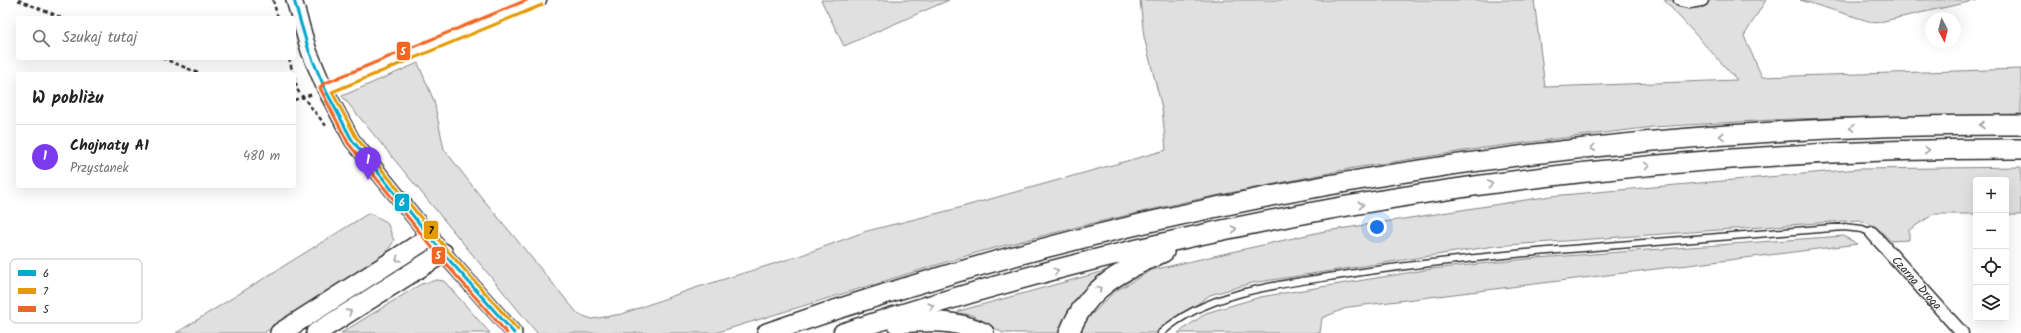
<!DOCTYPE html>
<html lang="pl">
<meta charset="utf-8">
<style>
body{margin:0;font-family:Kalam,sans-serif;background:#f6f6f6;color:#222}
.controls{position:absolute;right:12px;bottom:12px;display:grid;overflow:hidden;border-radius:4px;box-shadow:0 4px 16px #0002}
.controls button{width:36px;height:36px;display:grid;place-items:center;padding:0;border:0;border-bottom:1px solid #e0e0e0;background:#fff;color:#222;font:20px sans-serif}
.compass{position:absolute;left:1925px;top:12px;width:36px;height:36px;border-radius:50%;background:#fff;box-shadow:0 4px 16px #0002;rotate:173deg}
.you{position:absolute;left:1377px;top:227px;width:14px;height:14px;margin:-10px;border:3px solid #fff;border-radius:50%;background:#1a73e8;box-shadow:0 0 0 6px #1a73e833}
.badge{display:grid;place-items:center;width:26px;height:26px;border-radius:50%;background:#7c3aed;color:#fff;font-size:13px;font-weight:700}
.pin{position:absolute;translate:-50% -33px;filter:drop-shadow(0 1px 2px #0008)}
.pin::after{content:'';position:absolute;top:21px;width:14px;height:12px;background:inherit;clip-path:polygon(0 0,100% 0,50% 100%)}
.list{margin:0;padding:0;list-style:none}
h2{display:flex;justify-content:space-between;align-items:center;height:52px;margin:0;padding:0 16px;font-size:17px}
h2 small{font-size:13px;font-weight:400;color:#767676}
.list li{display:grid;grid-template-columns:26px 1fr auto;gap:12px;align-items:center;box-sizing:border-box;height:64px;padding:0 16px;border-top:1px solid #e0e0e0}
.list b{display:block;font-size:15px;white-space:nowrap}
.list p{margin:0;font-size:13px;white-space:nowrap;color:#767676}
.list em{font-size:13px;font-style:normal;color:#767676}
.icon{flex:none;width:22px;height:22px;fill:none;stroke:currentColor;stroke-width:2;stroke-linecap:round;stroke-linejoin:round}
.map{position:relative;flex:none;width:2021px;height:333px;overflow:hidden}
.search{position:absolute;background:#fff;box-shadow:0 4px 16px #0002;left:16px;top:16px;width:280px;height:44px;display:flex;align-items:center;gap:10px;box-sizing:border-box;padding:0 14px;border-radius:4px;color:#767676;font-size:15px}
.panel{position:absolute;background:#fff;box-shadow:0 4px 16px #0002;left:16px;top:72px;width:280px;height:116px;border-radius:4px}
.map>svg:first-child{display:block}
.green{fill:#e0e0e0;stroke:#868686}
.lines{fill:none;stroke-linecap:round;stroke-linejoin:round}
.service-casing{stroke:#2b2b2b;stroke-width:9}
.minor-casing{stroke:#2b2b2b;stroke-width:15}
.tertiary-casing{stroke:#2b2b2b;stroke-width:18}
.primary-casing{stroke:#2b2b2b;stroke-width:22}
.path{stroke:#2b2b2b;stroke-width:2.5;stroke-dasharray:4 3;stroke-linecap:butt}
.service{stroke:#fff;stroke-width:6}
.minor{stroke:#fff;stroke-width:12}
.tertiary{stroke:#fff;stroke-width:15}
.primary{stroke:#fff;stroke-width:19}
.bus-1-casing{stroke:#fff;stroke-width:6}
.bus-2-casing{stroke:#fff;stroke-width:6}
.bus-3-casing{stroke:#fff;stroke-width:6}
.bus-1{stroke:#00a9ce;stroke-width:3}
.bus-2{stroke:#e39a04;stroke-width:3}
.bus-3{stroke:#f26522;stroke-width:3}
.oneway{stroke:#a0a0a0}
.labels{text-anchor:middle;stroke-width:3;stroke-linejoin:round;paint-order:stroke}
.street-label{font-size:12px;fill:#2b2b2b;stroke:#fff}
.key{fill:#fff;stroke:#bfbfbf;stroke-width:1}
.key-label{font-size:11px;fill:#2b2b2b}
.line-badge{stroke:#fff;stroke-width:1.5}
.badge-label{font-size:11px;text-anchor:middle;font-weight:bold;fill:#fff}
.pale-badge-label{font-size:11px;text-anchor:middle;font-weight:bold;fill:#111}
</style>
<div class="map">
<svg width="2021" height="333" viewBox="0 0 2021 333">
<rect width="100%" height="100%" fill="#fff"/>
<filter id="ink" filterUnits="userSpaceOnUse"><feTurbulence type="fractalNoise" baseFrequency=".025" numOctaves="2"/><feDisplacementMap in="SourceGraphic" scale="8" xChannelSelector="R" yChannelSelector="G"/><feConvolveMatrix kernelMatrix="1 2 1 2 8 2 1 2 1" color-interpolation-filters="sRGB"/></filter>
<g filter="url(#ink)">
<g class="green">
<polygon points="821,0 949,0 844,46"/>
<polygon points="1140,0 1534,0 1545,87 1737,80 1664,0 1766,0 1744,36 1762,77 2021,69 2021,114 1790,119 1653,127 1483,148 1354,168 1185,202 1081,226 979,252 715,333 537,333 342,96 418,63 434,101 444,149 474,188 578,314 592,319 622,314 692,289 799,256 867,231 951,210 1166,150 1162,108 1144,37"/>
<polygon points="1800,0 1978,0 1875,23"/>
<polygon points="2021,167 2021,215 2006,215 2006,180 1976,180 1976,214 1934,214 1909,230 1909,240 1891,241 1875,226 1859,220 1495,246 1252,283 1210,295 1156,333 1081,333 1085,321 1114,292 1152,270 1320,232 1551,196 1859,169"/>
<polygon points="369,213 387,222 394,241 380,261 264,333 176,333"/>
<polygon points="1843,236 1858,244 1349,307 1322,318 1320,333 1178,333 1206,313 1260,297 1431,269 1537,258"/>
<polygon points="1112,269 1062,333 1003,333 972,315 958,313 959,311"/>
<polygon points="437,280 444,281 490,333 341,333 421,284"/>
</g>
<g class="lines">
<g class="service-casing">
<path id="service" d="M 1161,333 C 1208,290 1289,283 1349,274 C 1434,261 1520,253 1606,246 C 1686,239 1765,233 1844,227 L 1862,229 L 1872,233"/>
</g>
<g class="minor-casing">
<g id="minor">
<polyline points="1680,0 1689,2 1702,0"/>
<polyline points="325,89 540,0"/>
<path id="s1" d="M 1872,233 L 1962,333"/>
</g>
</g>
<g class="tertiary-casing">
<polyline id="tertiary" points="294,0 309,51 325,89 352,140 443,253 514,333"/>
</g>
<g class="primary-casing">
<g id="primary">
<path d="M 896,323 C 927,321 956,319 984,333"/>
<polyline points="280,333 430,237"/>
<polyline points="316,333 443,253"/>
<path d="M 767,333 C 1168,192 1596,123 2021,125"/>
<path d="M 843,333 C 1219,207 1624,148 2021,149"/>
<path d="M 1069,333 C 1088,286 1121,272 1164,252"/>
</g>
</g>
<g class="path">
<polyline points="18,0 63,18"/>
<polyline points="273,0 278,18"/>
<polyline points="162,58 201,74"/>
<polyline points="289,58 293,74"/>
<polyline points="294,76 298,91 327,127"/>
<polyline points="294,100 313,94"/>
</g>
<use href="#service" class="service"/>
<use href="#minor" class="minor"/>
<use href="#tertiary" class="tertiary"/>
<use href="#primary" class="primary"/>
<g class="bus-1-casing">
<polyline id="bus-1" points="294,0 309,51 325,89 352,140 443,253 514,333"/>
</g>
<g class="bus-2-casing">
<polyline id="bus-2" points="518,330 447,250 370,155 356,137 332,92 542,5"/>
</g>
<g class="bus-3-casing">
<polyline id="bus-3" points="507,333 439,256 348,143 320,88 323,84 527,0"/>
</g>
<use href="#bus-1" class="bus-1"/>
<use href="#bus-2" class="bus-2"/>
<use href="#bus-3" class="bus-3"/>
</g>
<defs><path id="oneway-chevron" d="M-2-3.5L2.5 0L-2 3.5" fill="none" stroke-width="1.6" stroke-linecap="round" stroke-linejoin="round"/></defs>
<g class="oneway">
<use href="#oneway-chevron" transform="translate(1982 125) rotate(180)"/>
<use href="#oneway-chevron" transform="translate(1852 128) rotate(178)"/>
<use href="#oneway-chevron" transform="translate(1722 136) rotate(176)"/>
<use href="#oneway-chevron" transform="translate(1593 148) rotate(174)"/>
<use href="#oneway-chevron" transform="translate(1927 150) rotate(-1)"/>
<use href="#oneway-chevron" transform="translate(1647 166) rotate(-5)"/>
<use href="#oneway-chevron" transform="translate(1490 184) rotate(-8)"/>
<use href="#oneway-chevron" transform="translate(1361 205) rotate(-10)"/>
<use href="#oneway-chevron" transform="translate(1234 229) rotate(-12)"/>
<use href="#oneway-chevron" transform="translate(398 259) rotate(146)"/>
<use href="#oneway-chevron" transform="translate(1056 271) rotate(-15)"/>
<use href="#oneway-chevron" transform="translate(1099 289) rotate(-43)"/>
<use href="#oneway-chevron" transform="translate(931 306) rotate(-16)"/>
<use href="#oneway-chevron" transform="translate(349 312) rotate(-32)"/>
</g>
</g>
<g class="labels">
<g class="street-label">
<text dy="4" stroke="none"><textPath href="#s1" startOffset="67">Czarna Droga</textPath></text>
</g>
</g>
<rect x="10" y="259" width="132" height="64" rx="6" class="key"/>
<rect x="18" y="270" width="18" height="6" fill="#00a9ce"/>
<rect x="18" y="288" width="18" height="6" fill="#e39a04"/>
<rect x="18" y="306" width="18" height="6" fill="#f26522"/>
<g class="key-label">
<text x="43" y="277">6</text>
<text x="43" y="295">7</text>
<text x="43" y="313">5</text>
</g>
<g class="line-badge">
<rect x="396" y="41" width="15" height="20" rx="4" fill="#f26522"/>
<rect x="394" y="193" width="16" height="19" rx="4" fill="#00a9ce"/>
<rect x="423" y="220" width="16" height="20" rx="4" fill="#e39a04"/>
<rect x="431" y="246" width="15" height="19" rx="4" fill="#f26522"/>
</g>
<g class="badge-label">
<text x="403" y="55">5</text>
<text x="402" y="206">6</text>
<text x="438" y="259">5</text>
</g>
<g class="pale-badge-label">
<text x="431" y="234">7</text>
</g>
</svg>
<div class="controls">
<button>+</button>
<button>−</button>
<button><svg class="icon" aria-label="locate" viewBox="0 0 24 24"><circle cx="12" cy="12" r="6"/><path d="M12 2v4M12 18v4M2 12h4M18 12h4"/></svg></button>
<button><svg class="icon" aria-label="layers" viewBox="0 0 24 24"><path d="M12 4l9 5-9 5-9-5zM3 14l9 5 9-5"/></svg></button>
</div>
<svg class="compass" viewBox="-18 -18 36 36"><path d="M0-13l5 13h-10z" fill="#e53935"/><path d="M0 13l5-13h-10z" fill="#767676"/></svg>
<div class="you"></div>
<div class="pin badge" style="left:368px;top:180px">1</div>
<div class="search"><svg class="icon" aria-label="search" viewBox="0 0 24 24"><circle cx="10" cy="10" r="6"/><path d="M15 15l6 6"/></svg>Szukaj tutaj</div>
<section class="panel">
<h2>W pobliżu<small></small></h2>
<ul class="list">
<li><span class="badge">1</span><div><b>Chojnaty A1</b><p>Przystanek</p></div><em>480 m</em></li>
</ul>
</section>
</div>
